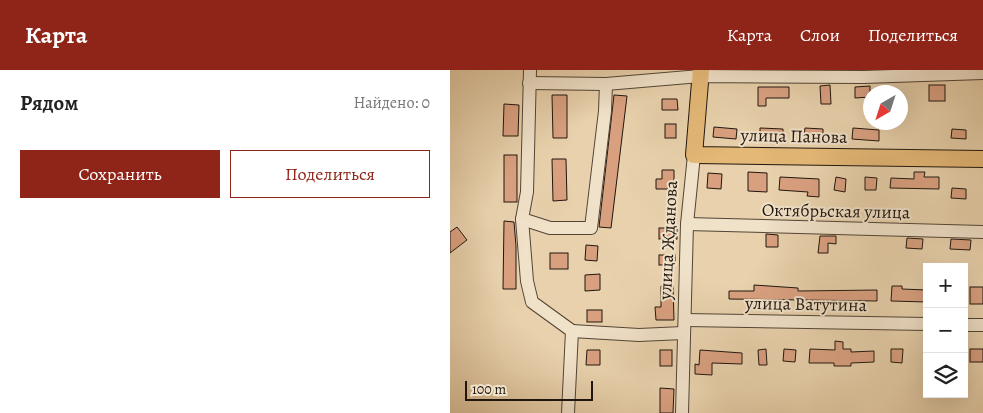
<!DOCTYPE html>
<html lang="ru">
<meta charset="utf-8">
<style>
body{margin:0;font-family:Alegreya,serif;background:#f2f2f2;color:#222}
.controls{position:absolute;right:15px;bottom:15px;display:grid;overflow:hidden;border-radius:0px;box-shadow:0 5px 20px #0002}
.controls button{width:45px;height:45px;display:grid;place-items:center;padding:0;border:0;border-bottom:1px solid #e0e0e0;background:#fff;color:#222;font:25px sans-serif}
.compass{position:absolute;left:413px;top:15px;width:45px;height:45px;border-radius:50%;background:#fff;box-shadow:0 5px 20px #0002;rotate:219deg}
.scale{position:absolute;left:15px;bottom:12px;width:128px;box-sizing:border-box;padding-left:5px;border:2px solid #20160e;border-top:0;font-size:14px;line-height:18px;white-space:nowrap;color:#20160e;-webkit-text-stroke:4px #f0e1c9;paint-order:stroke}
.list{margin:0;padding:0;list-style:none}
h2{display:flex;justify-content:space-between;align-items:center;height:65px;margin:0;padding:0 20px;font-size:21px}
h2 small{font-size:16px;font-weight:400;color:#767676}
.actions{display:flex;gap:10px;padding:15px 20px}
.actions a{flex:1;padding:11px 0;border:1px solid #8f2418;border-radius:0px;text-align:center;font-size:18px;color:#8f2418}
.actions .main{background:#8f2418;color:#fff}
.icon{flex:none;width:28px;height:28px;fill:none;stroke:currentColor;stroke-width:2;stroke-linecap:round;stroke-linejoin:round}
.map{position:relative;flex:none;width:533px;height:343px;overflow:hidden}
header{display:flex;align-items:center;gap:30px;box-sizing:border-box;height:70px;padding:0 25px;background:#8f2418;color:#fff}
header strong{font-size:24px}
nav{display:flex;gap:28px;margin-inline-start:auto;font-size:18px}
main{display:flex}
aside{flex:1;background:#fff}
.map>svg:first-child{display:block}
.building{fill:#d9a080;stroke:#20160e}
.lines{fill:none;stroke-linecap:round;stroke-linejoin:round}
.minor-casing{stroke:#524536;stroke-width:14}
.major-casing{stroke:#20160e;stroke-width:18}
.minor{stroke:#f0e1c9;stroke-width:12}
.major{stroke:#e4b876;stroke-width:16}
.labels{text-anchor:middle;stroke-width:4;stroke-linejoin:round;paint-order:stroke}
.street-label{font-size:18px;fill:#20160e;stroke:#f0e1c9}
</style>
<header>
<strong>Карта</strong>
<nav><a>Карта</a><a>Слои</a><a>Поделиться</a></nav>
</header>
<main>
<aside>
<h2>Рядом<small>Найдено: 0</small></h2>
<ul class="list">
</ul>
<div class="actions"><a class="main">Сохранить</a><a>Поделиться</a></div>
</aside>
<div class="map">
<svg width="533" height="343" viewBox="0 0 533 343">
<rect width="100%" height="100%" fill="#e8d1ac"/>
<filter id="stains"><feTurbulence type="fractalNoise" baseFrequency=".004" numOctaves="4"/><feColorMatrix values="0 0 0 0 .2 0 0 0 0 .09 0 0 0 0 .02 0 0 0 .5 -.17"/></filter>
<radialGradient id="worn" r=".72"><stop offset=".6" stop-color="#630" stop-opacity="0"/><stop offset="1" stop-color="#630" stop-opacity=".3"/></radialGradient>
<g class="building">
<polygon points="380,15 381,34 371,34 370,16"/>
<rect x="479" y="15" width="16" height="16"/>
<polygon points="420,16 420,27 405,28 405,17"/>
<polygon points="308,17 339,17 339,28 316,28 316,36 308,36"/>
<polygon points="102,25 117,25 117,68 103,68"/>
<polygon points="164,25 177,26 161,158 149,157"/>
<polygon points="212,29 227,29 228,40 212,40"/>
<polygon points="54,34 69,35 68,66 53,66"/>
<rect x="215" y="54" width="11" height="14"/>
<polygon points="264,57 287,59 286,69 263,67"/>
<polygon points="310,58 333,59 333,70 310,70"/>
<polygon points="355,58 373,59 373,68 354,67"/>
<polygon points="403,58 429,60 429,71 402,69"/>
<polygon points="502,59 516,60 516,69 501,68"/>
<rect x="54" y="85" width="13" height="47"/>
<polygon points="102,89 116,89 117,130 103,131"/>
<polygon points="212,100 224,100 224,119 206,119 206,109 212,109"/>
<polygon points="298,102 317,103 317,122 298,121"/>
<polygon points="464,102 475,102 474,107 489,107 489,119 440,118 441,108 464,109"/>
<polygon points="258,103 272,104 271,119 257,118"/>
<polygon points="330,107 369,109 369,127 357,126 358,122 329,120"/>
<polygon points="386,107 396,109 395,122 384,120"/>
<polygon points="415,107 427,108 426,120 415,120"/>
<polygon points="502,118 516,119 516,129 501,128"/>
<polygon points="54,151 64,152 66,176 66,219 53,219"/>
<polygon points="7,157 17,170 0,183 0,162"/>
<rect x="209" y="158" width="18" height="11"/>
<polygon points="316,164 328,165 328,177 316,177"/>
<polygon points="370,166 386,166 386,174 378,173 378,183 368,183"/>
<polygon points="457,168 473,169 472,179 456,178"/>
<polygon points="501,169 521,170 520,180 500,179"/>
<polygon points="136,175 148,176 147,191 135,190"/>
<rect x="100" y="183" width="18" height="16"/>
<rect x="209" y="185" width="16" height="10"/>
<polygon points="150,204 150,220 135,221 135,205"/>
<polygon points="304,215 348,218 348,221 427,220 427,231 279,229 279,221 304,221"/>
<polygon points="211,216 223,216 224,250 206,250 205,237 211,237"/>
<polygon points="442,216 452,216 452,219 477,220 477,232 441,231"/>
<rect x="520" y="217" width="13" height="17"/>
<rect x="137" y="240" width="15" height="12"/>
<polygon points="385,271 393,272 393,279 401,279 401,282 424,281 424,292 401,293 401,296 384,296 384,293 359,293 360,279 385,280"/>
<polygon points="316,279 317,295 309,295 308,280"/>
<polygon points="334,279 346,280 345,292 333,291"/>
<polygon points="441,279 453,279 452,293 441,292"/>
<rect x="520" y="279" width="13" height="13"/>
<polygon points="137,280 150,280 150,295 136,295"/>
<rect x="210" y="280" width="12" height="16"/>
<polygon points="250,280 292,283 292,294 262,293 262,305 245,304 245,294 249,295"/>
<polygon points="210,318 224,319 223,343 210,343"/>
</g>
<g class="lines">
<g class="minor-casing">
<g id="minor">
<polyline points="80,0 77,122 72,149 77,211 82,232 122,261"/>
<polyline points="79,13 156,14 250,6 414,7 533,3"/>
<polyline points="72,149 100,158 141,158 155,41 156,14"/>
<polyline points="237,154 533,162"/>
<polyline points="235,250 477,254"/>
<polyline points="514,255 533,255"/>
<polyline points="122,261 189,265 233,263"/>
<polyline points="118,343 122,261"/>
<polyline points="232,343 237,154 244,85"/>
</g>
</g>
<g class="major-casing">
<polyline id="major" points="251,0 244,85 533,89"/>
</g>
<use href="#minor" class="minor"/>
<use href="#major" class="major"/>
</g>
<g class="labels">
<g class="street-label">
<text transform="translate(344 66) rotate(1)" y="6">улица Панова</text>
<text transform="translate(386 141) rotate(1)" y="6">Октябрьская улица</text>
<text transform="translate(218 170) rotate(-87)" y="6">улица Жданова</text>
<text transform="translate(356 234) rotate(1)" y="6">улица Ватутина</text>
</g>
</g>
<rect width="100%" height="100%" filter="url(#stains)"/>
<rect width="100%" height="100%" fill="url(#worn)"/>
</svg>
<div class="controls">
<button>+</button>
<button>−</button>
<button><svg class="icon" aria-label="layers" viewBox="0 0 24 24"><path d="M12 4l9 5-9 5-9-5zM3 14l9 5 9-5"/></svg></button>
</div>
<svg class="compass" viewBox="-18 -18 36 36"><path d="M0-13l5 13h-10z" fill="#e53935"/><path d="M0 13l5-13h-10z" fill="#767676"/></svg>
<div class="scale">100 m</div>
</div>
</main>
